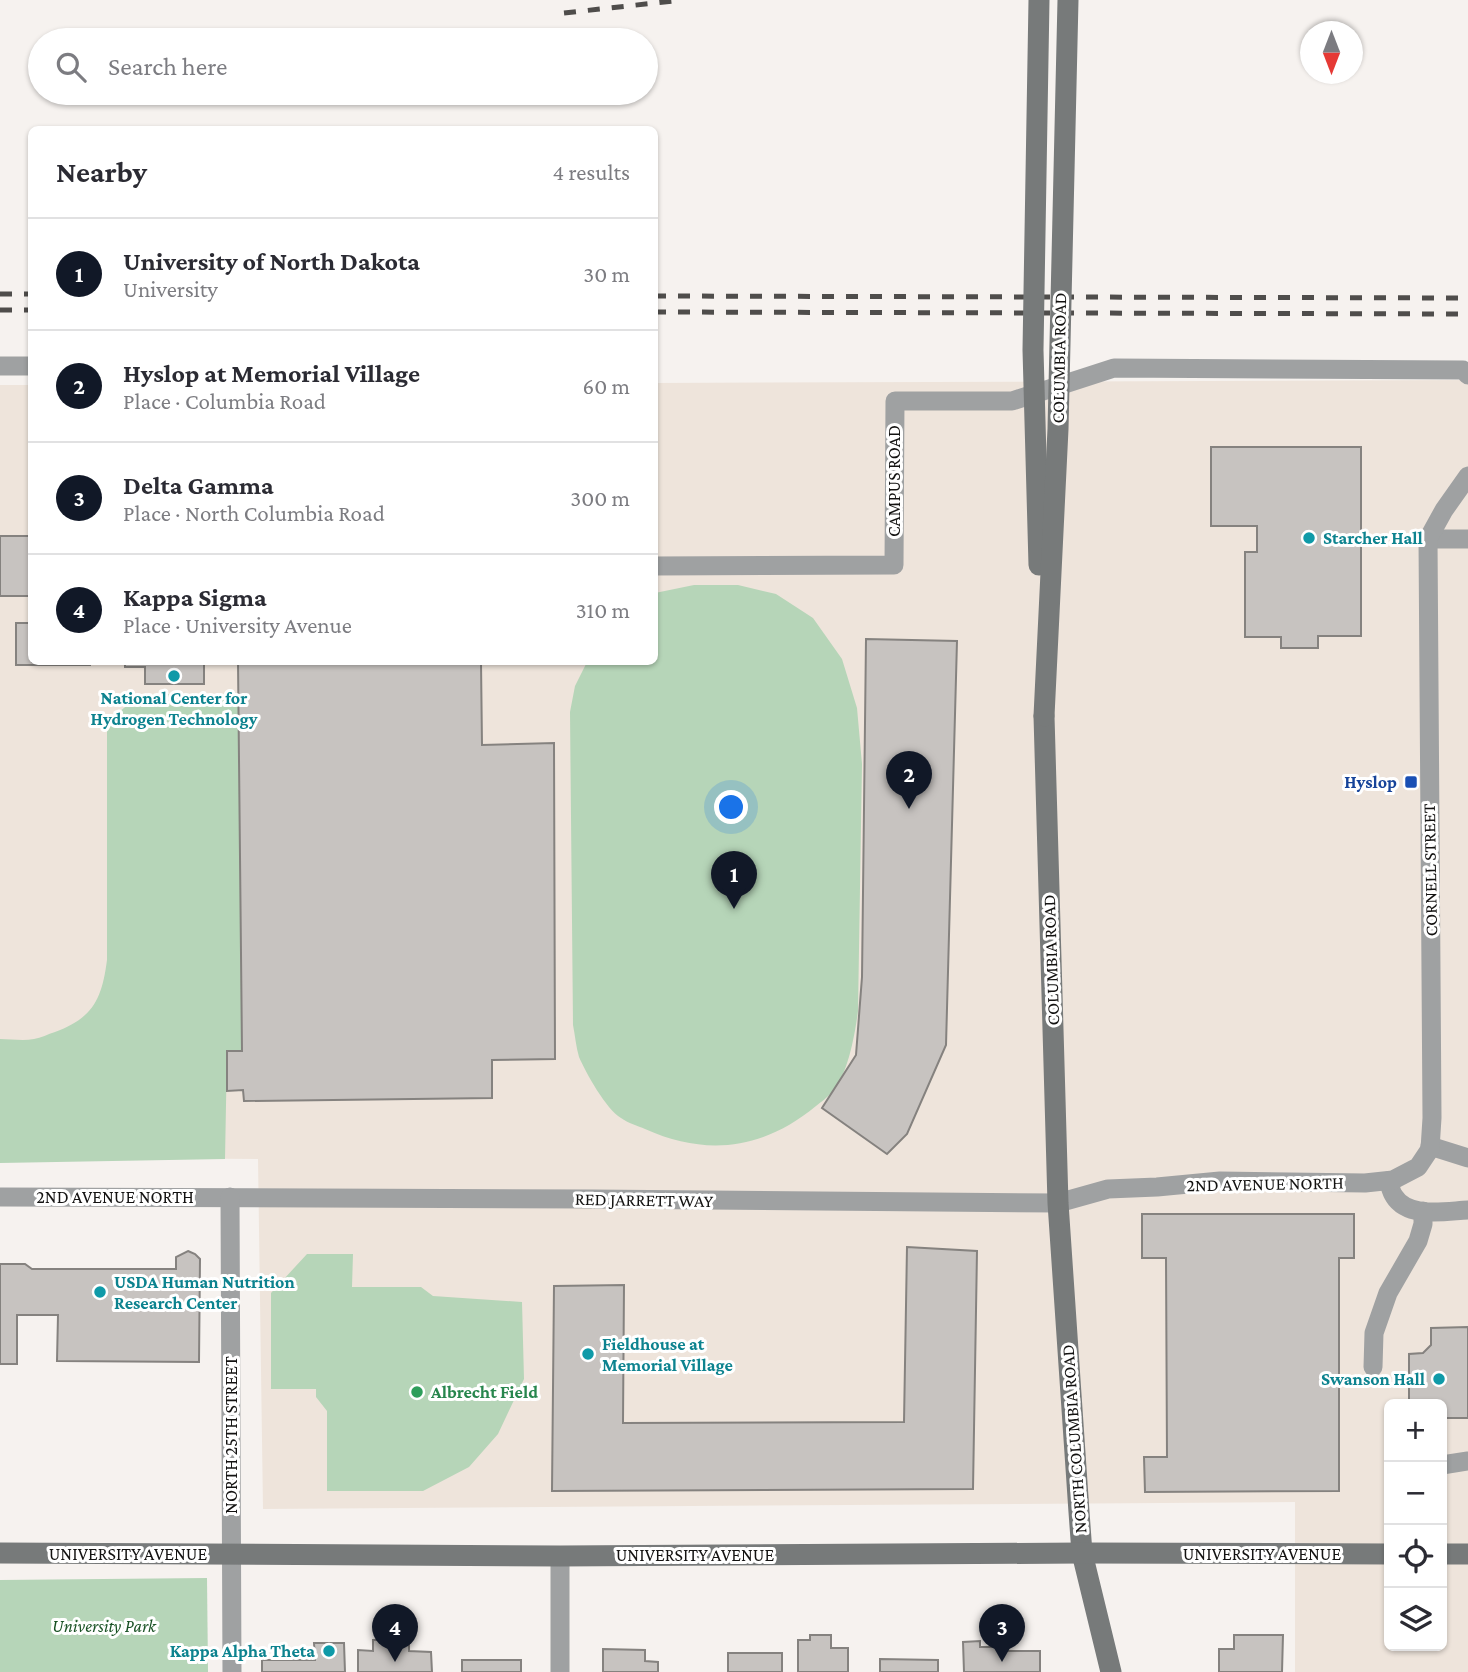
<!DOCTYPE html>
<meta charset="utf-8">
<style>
body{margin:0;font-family:"Crimson Pro",serif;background:#f7f7f7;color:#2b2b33}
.controls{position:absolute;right:21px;bottom:21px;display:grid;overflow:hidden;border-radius:10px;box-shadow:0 2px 5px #0004}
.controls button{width:63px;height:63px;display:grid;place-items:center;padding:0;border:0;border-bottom:2px solid #e1e1e2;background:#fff;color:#2b2b33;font:35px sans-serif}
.compass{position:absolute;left:1300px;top:21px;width:63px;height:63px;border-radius:50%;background:#fff;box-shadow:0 2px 5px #0004;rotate:180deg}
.you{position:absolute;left:732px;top:808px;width:24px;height:24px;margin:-18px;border:5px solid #fff;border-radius:50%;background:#1a73e8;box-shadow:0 0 0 10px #1a73e833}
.badge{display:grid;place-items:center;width:46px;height:46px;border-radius:50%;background:#111827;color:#fff;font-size:23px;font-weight:700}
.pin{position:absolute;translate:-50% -58px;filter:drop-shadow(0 2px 4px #0008)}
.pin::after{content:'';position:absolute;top:37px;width:24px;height:21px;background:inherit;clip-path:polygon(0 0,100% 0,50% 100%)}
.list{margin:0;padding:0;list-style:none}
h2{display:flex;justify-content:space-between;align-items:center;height:91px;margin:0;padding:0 28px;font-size:30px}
h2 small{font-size:23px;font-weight:400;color:#7c7c81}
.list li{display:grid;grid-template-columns:46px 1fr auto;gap:21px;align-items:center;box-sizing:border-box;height:112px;padding:0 28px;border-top:2px solid #e1e1e2}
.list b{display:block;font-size:26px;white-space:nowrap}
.list p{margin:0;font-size:23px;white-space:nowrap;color:#7c7c81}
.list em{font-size:23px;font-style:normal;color:#7c7c81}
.icon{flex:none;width:38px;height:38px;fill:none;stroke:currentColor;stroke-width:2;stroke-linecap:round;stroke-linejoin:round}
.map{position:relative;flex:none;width:1468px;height:1672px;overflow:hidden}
.search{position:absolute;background:#fff;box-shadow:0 2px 5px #0004;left:28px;top:28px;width:630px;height:77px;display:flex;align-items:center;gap:18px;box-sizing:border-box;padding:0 24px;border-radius:38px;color:#7c7c81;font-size:26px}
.panel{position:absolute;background:#fff;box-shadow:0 2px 5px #0004;left:28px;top:126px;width:630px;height:539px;border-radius:10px}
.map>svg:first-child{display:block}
.built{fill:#eee4db;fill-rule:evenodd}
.green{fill:#b6d5b8}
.building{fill:#c7c3c0;stroke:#85827f;stroke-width:2}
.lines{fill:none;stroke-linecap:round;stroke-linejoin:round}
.street{stroke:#9fa1a2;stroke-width:19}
.secondary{stroke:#777a7a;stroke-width:21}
.rail{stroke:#4f4d4b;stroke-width:5;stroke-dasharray:12 12;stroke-linecap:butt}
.secondary-bridge{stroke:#777a7a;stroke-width:21}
.culture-dot{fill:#0f9aa8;stroke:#fff;stroke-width:2.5}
.transit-dot{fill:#1a4fb4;stroke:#fff;stroke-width:2.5}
.leisure-dot{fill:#2e9e5b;stroke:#fff;stroke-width:2.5}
.labels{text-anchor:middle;stroke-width:6;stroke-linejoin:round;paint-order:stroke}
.street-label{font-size:18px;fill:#131211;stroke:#fff}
.culture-label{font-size:18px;font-weight:bold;fill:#0d838f;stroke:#fff;text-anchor:start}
.transit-label{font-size:18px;font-weight:bold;fill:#164399;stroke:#fff;text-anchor:end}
.leisure-label{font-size:18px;font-weight:bold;fill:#27864d;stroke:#fff;text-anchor:start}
.park-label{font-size:18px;font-style:italic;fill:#185123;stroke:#fff}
</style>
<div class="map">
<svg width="1468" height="1672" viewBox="0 0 1468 1672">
<rect width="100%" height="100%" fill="#f6f2ef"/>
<path class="built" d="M 1468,380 L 1468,1672 L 1295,1672 L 1295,1502 L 263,1509 L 258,1159 L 0,1157 L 0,385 L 31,385 L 32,662 L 654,662 L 655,383 ZM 1389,1404 L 1442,1404 L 1442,1646 L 1389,1646 Z"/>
<g class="green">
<path d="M 694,585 L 738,585 L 776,594 L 813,618 L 842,659 L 857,708 L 862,764 L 858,1011 C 855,1034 848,1075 832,1092 C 828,1097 821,1102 816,1106 C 764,1149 707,1157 645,1129 C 638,1126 628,1123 621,1118 C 606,1109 586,1073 579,1057 C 576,1047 575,1035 573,1025 L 570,712 L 575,686 L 587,662 L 654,662 L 655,593 Z"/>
<path d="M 145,694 L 239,694 L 242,1051 L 227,1051 L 225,1159 L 0,1163 L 0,1039 C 11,1039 23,1041 34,1039 C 41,1038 48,1034 55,1032 C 93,1018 102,999 107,960 L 107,722 L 130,703 Z"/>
<polygon points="307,1254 353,1254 352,1287 421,1287 433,1296 522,1302 524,1379 498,1434 469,1467 423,1491 327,1491 327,1411 316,1397 316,1389 271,1389 271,1293"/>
<polygon points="207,1578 208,1672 0,1672 0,1580"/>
</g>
<g class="building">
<polygon points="1211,447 1361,447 1361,636 1318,636 1318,648 1281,648 1281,637 1245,637 1245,552 1257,552 1257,526 1211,526"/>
<rect x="0" y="536" width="32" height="60"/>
<polygon points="16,623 32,623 32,662 90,662 90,665 16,665"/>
<polygon points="866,639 957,641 946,1045 907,1134 887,1154 822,1108 856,1055 862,977"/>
<polygon points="125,662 204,662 204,684 145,684 145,667 125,667"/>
<polygon points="238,662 481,662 482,745 554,743 555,1059 492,1060 492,1098 244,1101 243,1090 227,1091 227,1051 242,1051"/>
<polygon points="1142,1214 1354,1214 1354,1258 1339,1258 1339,1491 1145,1492 1144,1457 1167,1457 1166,1258 1142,1258"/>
<polygon points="907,1247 977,1251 973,1489 552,1491 554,1286 624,1285 623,1423 904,1422"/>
<polygon points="188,1251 195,1254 200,1259 199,1362 57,1361 58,1315 17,1315 17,1364 0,1364 0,1264 25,1264 32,1269 176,1269 176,1257"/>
<polygon points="1468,1327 1468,1418 1442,1418 1442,1404 1409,1404 1409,1354 1423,1353 1431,1345 1431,1328"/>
<polygon points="810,1635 831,1635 831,1648 848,1648 848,1672 798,1672 798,1640 810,1640"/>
<polygon points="1234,1635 1283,1635 1282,1672 1219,1672 1219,1649 1234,1649"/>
<polygon points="409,1639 409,1651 431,1652 432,1672 358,1672 358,1650 373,1651 373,1640"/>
<polygon points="980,1641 980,1647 1008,1647 1008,1651 1040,1651 1040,1672 964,1672 963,1642"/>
<polygon points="314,1643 344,1643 345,1672 262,1672 262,1660 315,1660"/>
<polygon points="603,1649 645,1650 645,1661 658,1662 658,1672 603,1672"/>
<rect x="728" y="1653" width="54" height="19"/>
<polygon points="880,1659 938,1660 938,1672 880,1672"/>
<rect x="462" y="1660" width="59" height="12"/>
</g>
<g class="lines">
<g class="street">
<polyline points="0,366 32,366"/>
<polyline points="1428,539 1468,539"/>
<polyline points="654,566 894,565 895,401 1012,401 1114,368 1463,370 1468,375"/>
<polyline points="1430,1146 1468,1158"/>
<path d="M 1388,1181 C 1390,1185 1391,1192 1394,1196 C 1408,1219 1446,1211 1468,1210"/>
<polyline points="0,1197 592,1199 1058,1203 1108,1189 1157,1187 1220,1181 1365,1183 1393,1180 1418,1167 1430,1149 1432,1118 1428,539 1444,510 1468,476"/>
<polyline points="230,1197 232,1672"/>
<polyline points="1373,1367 1374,1333 1388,1293 1418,1241 1423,1224 1423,1211"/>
<polyline points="1442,1465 1468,1461"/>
<polyline points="560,1672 560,1556"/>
</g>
<g class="secondary">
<polyline points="1044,716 1058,1203 1079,1512 1082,1553 1111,1672"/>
<polyline points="0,1553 560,1556 1082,1553 1389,1554"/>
<polyline points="1442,1554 1468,1554"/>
</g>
<g class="rail">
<polyline points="564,13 682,0"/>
<polyline points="0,294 32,294"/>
<polyline points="654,296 1468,298"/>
<polyline points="0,310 32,310"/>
<polyline points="654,312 1468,314"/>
</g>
<g class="secondary-bridge">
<polyline points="1039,0 1033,350 1039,565"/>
<polyline points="1044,716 1058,429 1068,0"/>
</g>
</g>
<g class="culture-dot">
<circle cx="1309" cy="538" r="7"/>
<circle cx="174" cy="676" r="7"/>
<circle cx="100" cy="1292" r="7"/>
<circle cx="588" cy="1354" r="7"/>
<circle cx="1439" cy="1379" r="7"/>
<circle cx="329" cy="1651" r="7"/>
</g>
<rect class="transit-dot" x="1404" y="775" width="14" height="14" rx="3.5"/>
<circle class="leisure-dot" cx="417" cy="1392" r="7"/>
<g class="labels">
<g class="street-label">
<text transform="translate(1059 358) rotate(-89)" y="6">COLUMBIA ROAD</text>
<text transform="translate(894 481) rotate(-90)" y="6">CAMPUS ROAD</text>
<text transform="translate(1430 870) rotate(-91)" y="6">CORNELL STREET</text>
<text transform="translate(1051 960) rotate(-92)" y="6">COLUMBIA ROAD</text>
<text transform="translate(1265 1184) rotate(-1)" y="6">2ND AVENUE NORTH</text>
<text x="115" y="1203">2ND AVENUE NORTH</text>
<text transform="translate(644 1200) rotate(1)" y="6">RED JARRETT WAY</text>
<text transform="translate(231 1435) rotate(-90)" y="6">NORTH 25TH STREET</text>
<text transform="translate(1074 1439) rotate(-94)" y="6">NORTH COLUMBIA ROAD</text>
<text x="128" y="1560">UNIVERSITY AVENUE</text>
<text x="1262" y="1560">UNIVERSITY AVENUE</text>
<text x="695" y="1561">UNIVERSITY AVENUE</text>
</g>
<g class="culture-label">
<text x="1323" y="544">Starcher Hall</text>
<text x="174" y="704" text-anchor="middle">National Center for<tspan x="174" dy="21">Hydrogen Technology</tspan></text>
<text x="114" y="1288">USDA Human Nutrition<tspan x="114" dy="21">Research Center</tspan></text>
<text x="602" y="1350">Fieldhouse at<tspan x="602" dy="21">Memorial Village</tspan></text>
<text x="1425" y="1385" text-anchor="end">Swanson Hall</text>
<text x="315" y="1657" text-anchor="end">Kappa Alpha Theta</text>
</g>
<g class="transit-label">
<text x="1397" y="788">Hyslop</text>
</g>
<g class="leisure-label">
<text x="431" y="1398">Albrecht Field</text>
</g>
<g class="park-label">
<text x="104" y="1632">University Park</text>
</g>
</g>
</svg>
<div class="controls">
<button>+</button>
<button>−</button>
<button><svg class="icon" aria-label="locate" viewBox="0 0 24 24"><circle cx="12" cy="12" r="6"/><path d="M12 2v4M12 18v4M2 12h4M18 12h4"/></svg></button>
<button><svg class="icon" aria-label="layers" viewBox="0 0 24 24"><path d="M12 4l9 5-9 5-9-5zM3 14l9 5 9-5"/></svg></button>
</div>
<svg class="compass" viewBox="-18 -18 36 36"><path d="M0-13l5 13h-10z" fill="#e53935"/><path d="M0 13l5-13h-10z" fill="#7c7c81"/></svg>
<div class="you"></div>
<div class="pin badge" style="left:734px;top:909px">1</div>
<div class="pin badge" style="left:909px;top:809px">2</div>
<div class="pin badge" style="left:1002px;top:1662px">3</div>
<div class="pin badge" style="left:395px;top:1662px">4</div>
<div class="search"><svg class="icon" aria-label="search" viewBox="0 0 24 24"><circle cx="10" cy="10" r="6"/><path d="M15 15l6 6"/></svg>Search here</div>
<section class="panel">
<h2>Nearby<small>4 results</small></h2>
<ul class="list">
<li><span class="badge">1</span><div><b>University of North Dakota</b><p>University</p></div><em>30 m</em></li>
<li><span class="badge">2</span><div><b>Hyslop at Memorial Village</b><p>Place · Columbia Road</p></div><em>60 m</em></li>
<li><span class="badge">3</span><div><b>Delta Gamma</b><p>Place · North Columbia Road</p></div><em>300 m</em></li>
<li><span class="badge">4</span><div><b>Kappa Sigma</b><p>Place · University Avenue</p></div><em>310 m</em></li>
</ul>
</section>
</div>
